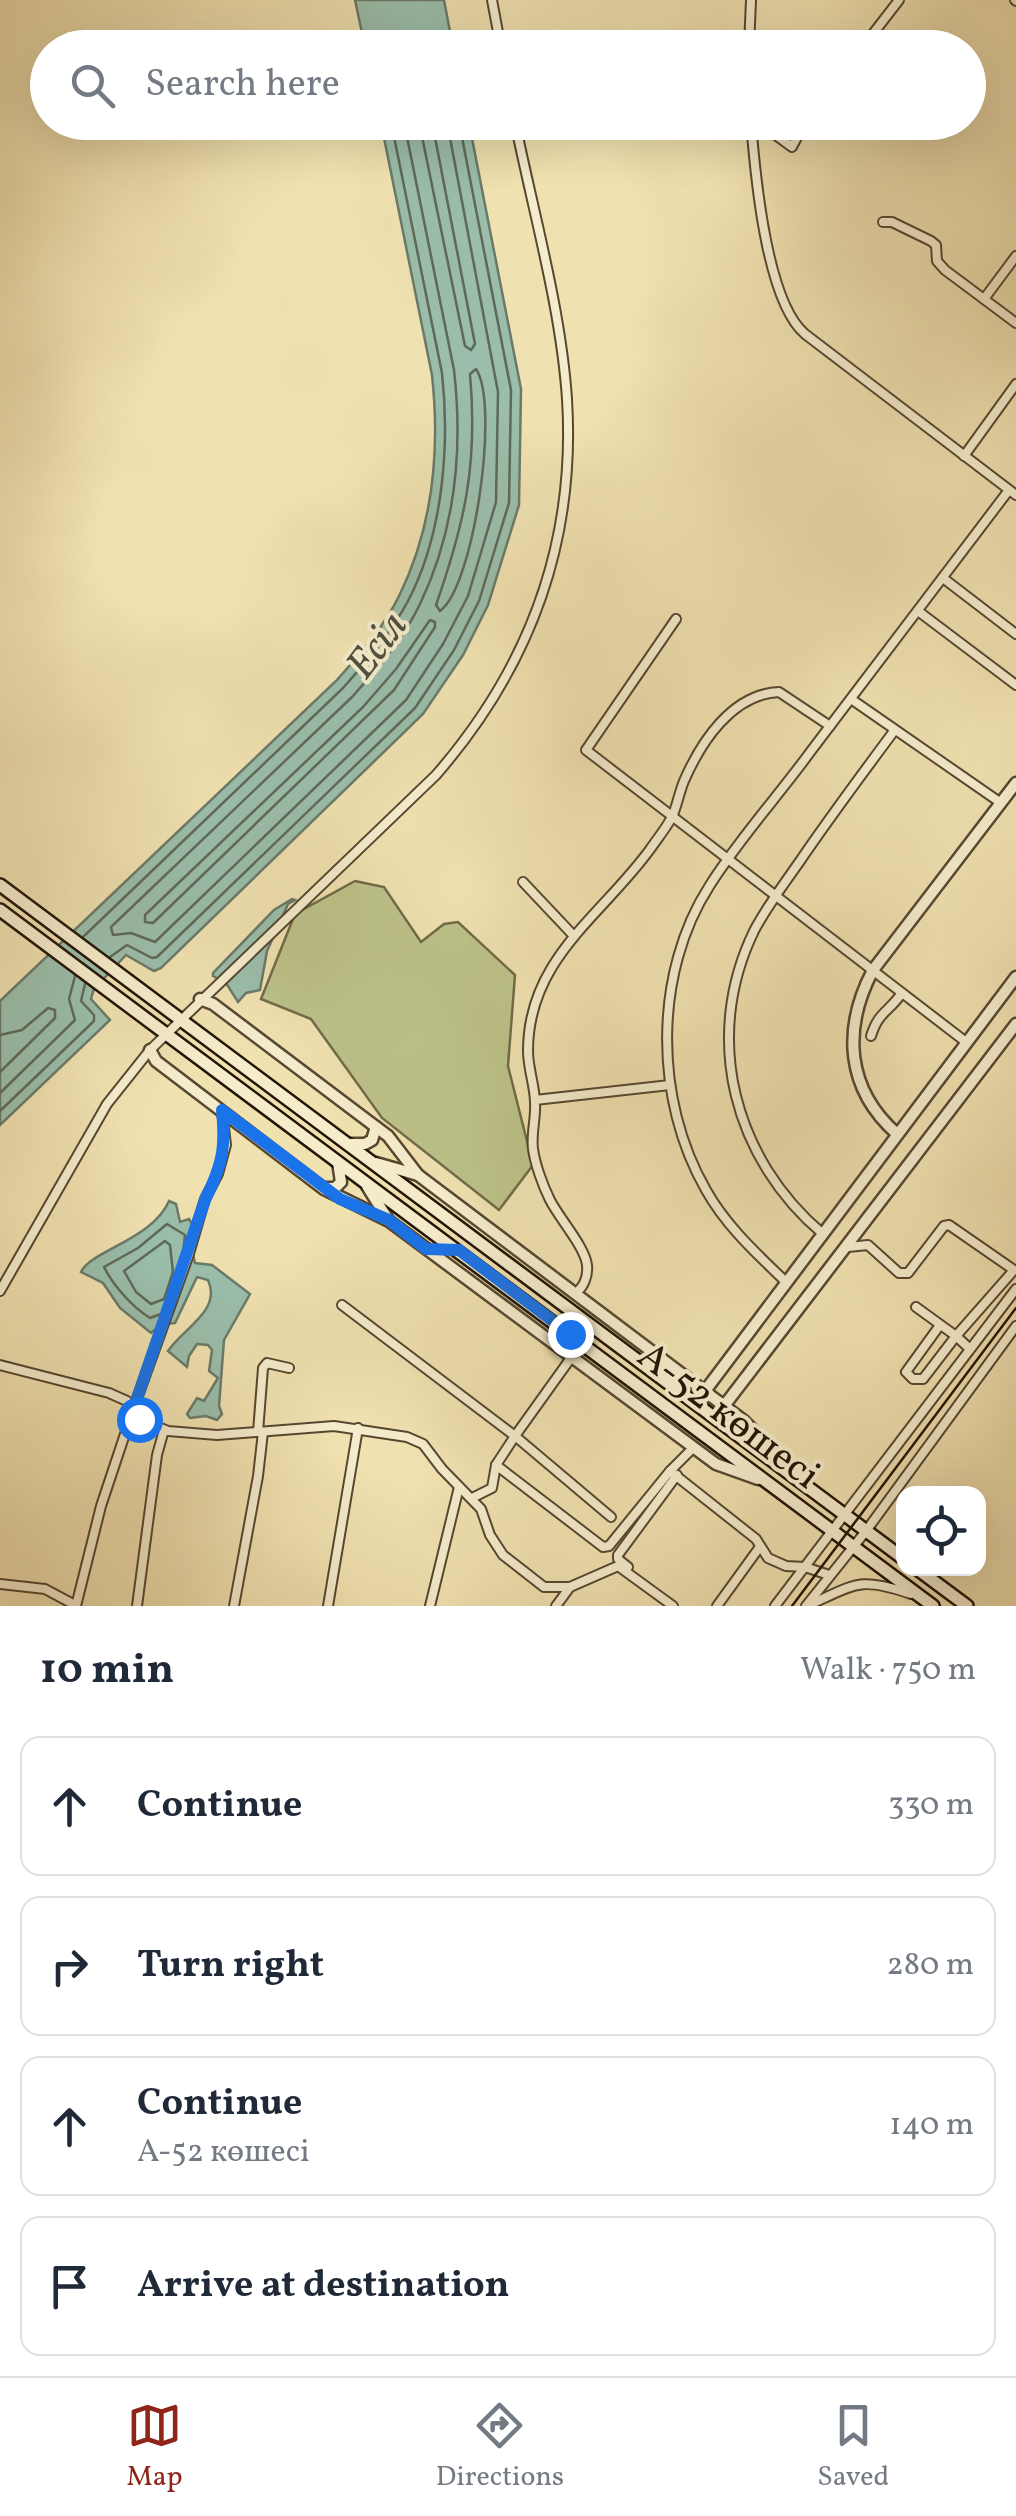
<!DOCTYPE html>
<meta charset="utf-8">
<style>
body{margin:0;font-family:Vollkorn,serif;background:#f6f6f7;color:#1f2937}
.controls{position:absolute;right:30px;bottom:30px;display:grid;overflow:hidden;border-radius:20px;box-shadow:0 10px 40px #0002}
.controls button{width:90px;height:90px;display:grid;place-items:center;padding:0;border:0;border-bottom:2px solid #e0e1e3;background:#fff;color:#1f2937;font:50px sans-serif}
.stop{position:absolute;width:30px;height:30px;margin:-22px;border:8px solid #1a73e8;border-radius:50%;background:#fff}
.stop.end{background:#1a73e8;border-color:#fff;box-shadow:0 2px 10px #0008}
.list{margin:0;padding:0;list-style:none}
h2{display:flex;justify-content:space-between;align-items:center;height:130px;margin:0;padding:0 40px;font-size:42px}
h2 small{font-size:32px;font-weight:400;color:#747a83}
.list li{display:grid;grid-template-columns:65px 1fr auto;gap:30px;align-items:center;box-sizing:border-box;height:140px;margin:0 20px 20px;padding:0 20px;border:2px solid #e0e1e3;border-radius:20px}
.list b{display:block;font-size:38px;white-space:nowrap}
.list p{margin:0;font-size:32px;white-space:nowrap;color:#747a83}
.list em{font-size:32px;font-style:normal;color:#747a83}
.icon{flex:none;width:55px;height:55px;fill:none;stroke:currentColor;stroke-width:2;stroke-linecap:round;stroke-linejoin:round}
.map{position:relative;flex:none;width:1016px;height:1606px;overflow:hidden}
.search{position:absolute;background:#fff;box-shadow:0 10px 40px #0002;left:30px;right:30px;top:30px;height:110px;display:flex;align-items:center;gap:25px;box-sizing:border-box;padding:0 35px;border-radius:55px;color:#747a83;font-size:38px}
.sheet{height:770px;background:#fff}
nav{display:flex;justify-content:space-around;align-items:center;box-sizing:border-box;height:140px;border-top:2px solid #e0e1e3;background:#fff;font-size:28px;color:#747a83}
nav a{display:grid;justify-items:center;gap:5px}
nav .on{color:#8f2418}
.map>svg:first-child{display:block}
.green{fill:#bcc289;stroke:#706b48;stroke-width:2.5}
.water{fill:#9abeab;stroke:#6a7a69;stroke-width:2.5}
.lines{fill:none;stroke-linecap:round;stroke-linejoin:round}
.shore{stroke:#5e6959;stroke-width:2.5}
.minor-casing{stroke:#564731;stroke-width:12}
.tertiary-casing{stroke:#564731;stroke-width:15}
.secondary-casing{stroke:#231407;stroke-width:16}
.minor{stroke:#f5eccc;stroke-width:8}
.tertiary{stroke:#f5eccc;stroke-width:10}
.secondary{stroke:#f5eccc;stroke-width:11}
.tram{stroke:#231407;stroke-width:2.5}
.route{stroke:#1a73e8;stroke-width:12}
.labels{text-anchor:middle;stroke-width:8;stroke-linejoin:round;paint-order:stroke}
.street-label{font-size:40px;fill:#231407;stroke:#f5eccc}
.water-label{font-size:42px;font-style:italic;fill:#4d5040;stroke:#f5eccc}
</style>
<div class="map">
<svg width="1016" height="1606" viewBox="0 0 1016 1606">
<rect width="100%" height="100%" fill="#f0e1b0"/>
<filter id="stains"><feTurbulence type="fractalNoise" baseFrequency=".002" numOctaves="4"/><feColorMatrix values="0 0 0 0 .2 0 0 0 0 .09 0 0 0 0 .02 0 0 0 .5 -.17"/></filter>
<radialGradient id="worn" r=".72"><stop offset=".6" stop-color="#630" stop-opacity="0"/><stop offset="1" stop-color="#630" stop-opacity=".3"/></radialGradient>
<polygon class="green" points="355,881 384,887 421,942 444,924 458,922 515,975 508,1066 533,1165 499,1210 382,1118 311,1019 261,999 295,914"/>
<g class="water">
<polygon points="355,0 444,0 453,47 365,47"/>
<path d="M 381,123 L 469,123 L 521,389 L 519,505 L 488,605 L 463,655 L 423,714 L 161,968 L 154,971 L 126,955 L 94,989 L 91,999 L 110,1020 L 0,1125 L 0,1001 L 336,681 C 359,655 385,626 400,594 C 433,526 440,449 432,375 Z"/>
<polygon points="292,899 295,900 288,904 267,951 260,990 246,993 238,1002 226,983 213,976 213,973 274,910"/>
<path d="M 169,1201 L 176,1204 L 180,1222 L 189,1219 L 195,1229 L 192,1249 L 195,1263 L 212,1265 L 250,1294 L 224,1340 L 219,1406 L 222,1414 L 217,1420 L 206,1416 L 190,1418 L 187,1414 L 197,1398 L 204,1401 L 218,1378 L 209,1371 L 212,1350 L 208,1345 L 197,1344 L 189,1356 L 187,1367 L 168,1351 C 183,1328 222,1311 208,1280 L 197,1277 L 175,1323 L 162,1324 L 151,1333 L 120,1308 L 103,1283 L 81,1272 C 90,1251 153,1239 169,1201 Z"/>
</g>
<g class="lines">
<g class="shore">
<path d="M 404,122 L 454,370 C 463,449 455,531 420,604 C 404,638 377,669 352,697 L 111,927 L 113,935 L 131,933 L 155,942 L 406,700 L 443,644 L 468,596 L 496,502 L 498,392 L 447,122"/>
<polyline points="419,122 465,346 471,350 475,344 432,122"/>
<path d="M 476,369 C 500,404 474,587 440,611 L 436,605 C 465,522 478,464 470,374 Z"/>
<polygon points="430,620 435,622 435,627 394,690 153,923 145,922 145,915 363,707 396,669"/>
<path d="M 83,937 L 343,688 C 367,661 391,633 408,601 C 443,534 450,446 442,373 L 391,122"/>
<polyline points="110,957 127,945 152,958 157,957 415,708 454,650 479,601 509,503 511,390 459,122"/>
<polyline points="0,1035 22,1030 48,1008 55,1010 55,1018 0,1072"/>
<polyline points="0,1093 75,1020 69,999 75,976"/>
<polyline points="0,1111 94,1021 94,1015 81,1001 85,984"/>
<polygon points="165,1241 170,1245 173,1272 164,1299 151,1304 136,1292 124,1271"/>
<path d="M 161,1314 L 150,1318 C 131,1306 113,1285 104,1267 L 138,1248 L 167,1224 L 185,1235 L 183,1253"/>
</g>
<g class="minor-casing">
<g id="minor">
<polyline points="492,0 501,48"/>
<polyline points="1015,0 1016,1"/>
<polyline points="749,48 751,0"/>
<polyline points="862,48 899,0"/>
<path d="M 751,122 C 755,173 766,301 805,334 L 1016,495"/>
<polyline points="758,122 792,147 805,122"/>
<polyline points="883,222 892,222 931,241 936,245 937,261 945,270 1016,323"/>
<polyline points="984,299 1016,256"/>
<polyline points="964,456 1016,384"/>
<polyline points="943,578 1016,634"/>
<polyline points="918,611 1016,685"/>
<polyline points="676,619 586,750 966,1042"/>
<polyline points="851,699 1001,803"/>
<polyline points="523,882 573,935"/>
<path d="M 871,1036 C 879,1011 888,1013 902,993"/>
<polyline points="535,1100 670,1085"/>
<path d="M 823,1234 C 734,1159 702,1038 754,931 C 767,906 784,884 800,861 C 830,817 862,774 894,731"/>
<polyline points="848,1247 868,1245 899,1273 908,1273 944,1226 949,1225 1014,1270 956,1336 970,1349"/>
<path d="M 786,1282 C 757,1254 726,1226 706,1190 C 654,1100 653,973 710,885 C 739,839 779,795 811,751 C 877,663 944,577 1009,490"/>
<path d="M 0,1291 L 107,1104 L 150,1050 L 436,775 C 530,667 576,543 567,399 C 561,309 533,211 515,122"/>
<path d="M 577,1292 C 584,1286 588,1276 587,1265 C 585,1247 559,1218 550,1200 C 543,1186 535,1164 533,1149 C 531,1134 536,1118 535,1103 C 535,1086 528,1069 528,1051 C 528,958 603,915 651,848 C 658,838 666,828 672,817 C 677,806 679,793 684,781 C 701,742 732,694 779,692 L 830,726"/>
<polyline points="342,1305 515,1436 573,1355"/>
<polyline points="916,1307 956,1336 923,1379 913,1379 906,1372 940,1325"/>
<polyline points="0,1365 109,1393 127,1401 139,1419 168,1431 217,1435 334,1426 407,1437 423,1444 442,1469 481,1509 490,1535 503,1555 544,1587 570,1587 618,1566 673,1606"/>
<polyline points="133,1410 188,1257 205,1199 218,1174 226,1145 222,1111"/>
<polyline points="258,1432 263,1368 267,1363 289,1368"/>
<polyline points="693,1448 670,1471 756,1539 768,1558 786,1566 805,1567 829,1575"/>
<polyline points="496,1465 603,1547 609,1546 670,1471"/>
<polyline points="472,1498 492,1488 496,1465 515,1436 611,1517"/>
<polyline points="628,1567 618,1559 618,1555 677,1475"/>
<polyline points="0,1584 45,1589 75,1605"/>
<polyline points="76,1606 101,1506 129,1422 139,1419"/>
<polyline points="137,1606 157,1455 164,1430"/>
<polyline points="234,1606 258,1476 263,1432"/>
<polyline points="328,1606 358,1428"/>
<polyline points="430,1606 459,1487"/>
<polyline points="556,1606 570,1587"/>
<polyline points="717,1606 759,1548"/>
<polyline points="775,1606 1016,1289"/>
<polyline points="806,1606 866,1531 1016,1326"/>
<path d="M 807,1606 C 856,1584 859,1576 911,1594"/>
</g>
</g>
<g class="tertiary-casing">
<g id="tertiary">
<polyline points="200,999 213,1004 376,1127 388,1136 418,1175 744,1421 800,1476"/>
<polyline points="150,1050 156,1061 324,1189 389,1221 716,1464 758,1479"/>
<path d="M 897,1134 C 846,1089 842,1029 873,970 L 1016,783"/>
<polyline points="347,1144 365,1144 372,1140 376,1127"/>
<polyline points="376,1163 418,1175"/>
<polyline points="367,1186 387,1218"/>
<polyline points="325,1188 335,1188 341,1182 338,1162"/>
<polyline points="705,1391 1016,977"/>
<polyline points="724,1406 1016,1024"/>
</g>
</g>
<g class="secondary-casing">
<g id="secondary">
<polyline points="0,885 904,1559"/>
<polyline points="0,910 933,1606"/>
<polyline points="916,1568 967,1606"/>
</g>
</g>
<use href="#minor" class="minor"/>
<use href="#tertiary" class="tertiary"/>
<use href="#secondary" class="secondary"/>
<polyline class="tram" points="792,1606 1016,1308"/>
</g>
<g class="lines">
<path class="route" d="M 139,1419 L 133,1410 L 205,1200 C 222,1166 226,1148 222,1110 L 340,1199 L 389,1220 L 426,1249 L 459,1250 L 570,1334"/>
</g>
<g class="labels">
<g class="street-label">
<text transform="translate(730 1414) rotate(37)" y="14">А-52 көшесі</text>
</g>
<g class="water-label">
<text transform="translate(375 644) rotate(-53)" y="15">Есіл</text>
</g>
</g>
<rect width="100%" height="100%" filter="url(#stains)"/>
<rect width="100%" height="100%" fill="url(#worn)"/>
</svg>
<div class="controls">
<button><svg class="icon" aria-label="locate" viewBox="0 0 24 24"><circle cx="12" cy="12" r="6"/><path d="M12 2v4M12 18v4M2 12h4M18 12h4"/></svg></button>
</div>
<div class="stop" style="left:139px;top:1419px"></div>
<div class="stop end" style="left:570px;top:1334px"></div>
<div class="search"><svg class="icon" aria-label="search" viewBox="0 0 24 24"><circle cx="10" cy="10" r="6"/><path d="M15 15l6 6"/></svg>Search here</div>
</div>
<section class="sheet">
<h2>10 min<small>Walk · 750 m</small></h2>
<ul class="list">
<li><svg class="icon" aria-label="ahead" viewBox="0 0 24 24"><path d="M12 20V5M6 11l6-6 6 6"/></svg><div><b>Continue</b></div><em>330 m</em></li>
<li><svg class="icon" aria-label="right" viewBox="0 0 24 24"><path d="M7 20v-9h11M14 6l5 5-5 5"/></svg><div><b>Turn right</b></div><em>280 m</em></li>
<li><svg class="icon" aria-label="ahead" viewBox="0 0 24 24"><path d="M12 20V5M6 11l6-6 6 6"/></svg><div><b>Continue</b><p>А-52 көшесі</p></div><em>140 m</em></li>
<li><svg class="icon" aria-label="arrive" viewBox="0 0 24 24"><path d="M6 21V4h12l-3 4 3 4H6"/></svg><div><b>Arrive at destination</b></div></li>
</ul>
</section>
<nav>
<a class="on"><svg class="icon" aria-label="map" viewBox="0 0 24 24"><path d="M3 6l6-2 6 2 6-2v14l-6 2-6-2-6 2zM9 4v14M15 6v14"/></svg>Map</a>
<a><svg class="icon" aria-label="directions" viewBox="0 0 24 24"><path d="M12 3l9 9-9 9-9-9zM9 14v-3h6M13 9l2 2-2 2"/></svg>Directions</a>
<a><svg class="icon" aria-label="saved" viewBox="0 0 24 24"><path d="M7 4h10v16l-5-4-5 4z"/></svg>Saved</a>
</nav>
